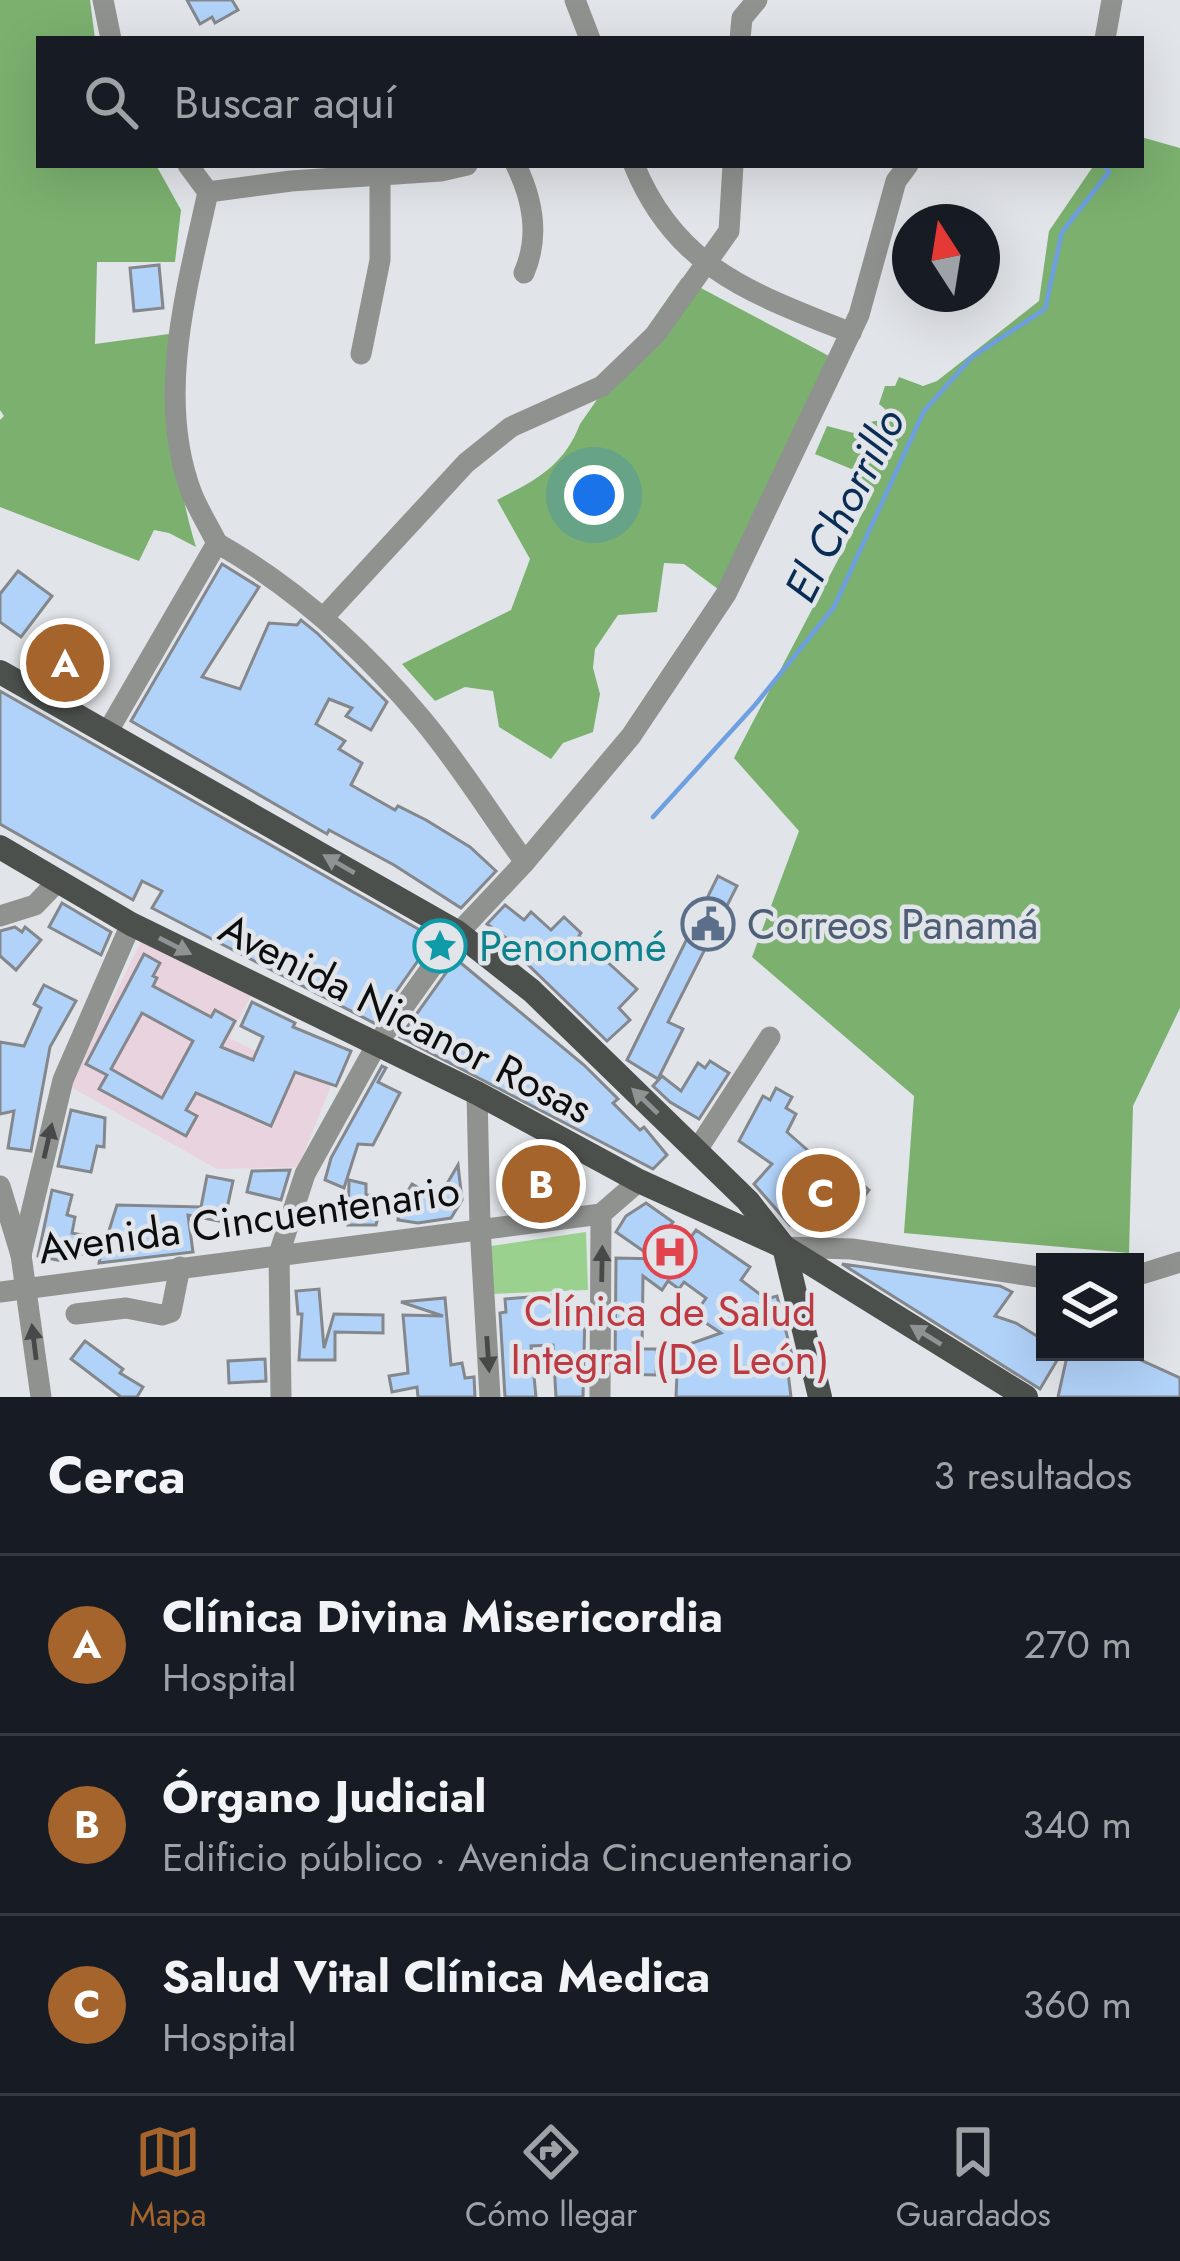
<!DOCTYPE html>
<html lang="es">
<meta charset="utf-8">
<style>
body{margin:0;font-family:Jost,sans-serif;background:#20242c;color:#f1f3f6}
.controls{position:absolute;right:36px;bottom:36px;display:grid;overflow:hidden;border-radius:0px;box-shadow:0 12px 48px #0002}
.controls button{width:108px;height:108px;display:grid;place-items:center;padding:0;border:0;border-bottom:3px solid #363941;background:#171b24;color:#f1f3f6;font:60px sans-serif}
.compass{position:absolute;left:892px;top:204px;width:108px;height:108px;border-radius:50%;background:#171b24;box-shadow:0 12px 48px #0002;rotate:348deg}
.you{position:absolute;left:594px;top:495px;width:42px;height:42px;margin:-30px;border:9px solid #fff;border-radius:50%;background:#1a73e8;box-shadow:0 0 0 18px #1a73e833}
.badge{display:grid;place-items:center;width:78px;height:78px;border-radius:50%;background:#a4642c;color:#fff;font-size:39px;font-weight:700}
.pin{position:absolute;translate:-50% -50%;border:6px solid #fff;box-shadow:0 3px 12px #0006}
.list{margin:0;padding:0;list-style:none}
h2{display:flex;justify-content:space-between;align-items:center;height:156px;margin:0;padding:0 48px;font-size:51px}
h2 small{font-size:39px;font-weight:400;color:#9ea1a6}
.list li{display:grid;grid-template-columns:78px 1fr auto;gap:36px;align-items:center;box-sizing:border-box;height:180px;padding:0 48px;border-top:3px solid #363941}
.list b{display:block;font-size:45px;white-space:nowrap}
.list p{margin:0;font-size:39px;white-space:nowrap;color:#9ea1a6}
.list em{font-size:39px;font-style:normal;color:#9ea1a6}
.icon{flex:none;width:66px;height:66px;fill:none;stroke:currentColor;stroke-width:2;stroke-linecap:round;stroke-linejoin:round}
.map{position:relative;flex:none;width:1180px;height:1397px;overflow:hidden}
.search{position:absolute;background:#171b24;box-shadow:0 12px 48px #0002;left:36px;right:36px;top:36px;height:132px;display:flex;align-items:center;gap:30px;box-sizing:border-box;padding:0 42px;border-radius:0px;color:#9ea1a6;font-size:45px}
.sheet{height:696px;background:#171b24}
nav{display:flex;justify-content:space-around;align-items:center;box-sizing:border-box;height:168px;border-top:3px solid #363941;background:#171b24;font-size:33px;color:#9ea1a6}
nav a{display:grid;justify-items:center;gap:6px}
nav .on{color:#a4642c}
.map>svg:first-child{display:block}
.education{fill:#e9d3df}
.green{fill:#9bd18e}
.forest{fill:#7bb06e}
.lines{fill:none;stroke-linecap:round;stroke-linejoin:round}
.stream{stroke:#6e9fe0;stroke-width:4.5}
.building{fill:#b1d2f9;stroke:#84878b;stroke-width:3;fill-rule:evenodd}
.minor{stroke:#909290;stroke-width:21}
.major{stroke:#4c504d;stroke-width:24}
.oneway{fill:#8f9393}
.oneway2{fill:#474949}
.labels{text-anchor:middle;stroke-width:9;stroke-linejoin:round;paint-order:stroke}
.service-label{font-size:42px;fill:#4e5e75;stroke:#e1e4e8;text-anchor:start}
.culture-label{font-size:42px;fill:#0d838f;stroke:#e1e4e8;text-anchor:start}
.street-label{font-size:42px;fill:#0c0d0f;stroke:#e1e4e8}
.health-label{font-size:42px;fill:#be3a42;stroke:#e1e4e8}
.water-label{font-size:45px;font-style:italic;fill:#0a2d56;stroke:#e1e4e8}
</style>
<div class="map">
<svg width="1180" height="1397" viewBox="0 0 1180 1397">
<rect width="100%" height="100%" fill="#e1e4e8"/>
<polygon class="education" points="143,938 251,996 229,1038 331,1086 298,1167 217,1169 69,1086"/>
<polygon class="green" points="586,1232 588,1290 489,1294 491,1246"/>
<g class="forest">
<path d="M 0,0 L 90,0 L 95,39 L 39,39 L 39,165 L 156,165 L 181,210 L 175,262 L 97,262 L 95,344 L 169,334 C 170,408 174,475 196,547 L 169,533 L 154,530 L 139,561 L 0,507 L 0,420 L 4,416 L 0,410 Z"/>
<polygon points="1141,137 1180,148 1180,1008 1133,1106 1129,1253 904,1233 914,1096 752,957 799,831 734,758 872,495 856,487 861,473 815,454 827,426 865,436 870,422 881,420 885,409 879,404 885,386 895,386 899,377 923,386 937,381 1039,301 1049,231 1094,165 1141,165"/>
<path d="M 682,278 L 829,356 L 718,589 L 684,564 L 664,563 L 657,612 L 618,615 L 595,649 L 593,668 L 600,694 L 593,732 L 563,743 L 551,759 L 499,727 L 493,691 L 465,687 L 435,701 L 402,664 L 511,610 L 530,559 L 497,500 C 536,480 564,466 580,424 Z"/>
</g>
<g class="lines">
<polyline class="stream" points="653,817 755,705 834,607 924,411 972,357 1045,309 1062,232 1109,172 1104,165"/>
</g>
<g class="building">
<polygon points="187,0 232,0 238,10 215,23 212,17 200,24"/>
<polygon points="159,265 163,308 134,311 130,268"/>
<polygon points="222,564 259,587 202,677 240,689 269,623 297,625 301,620 317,633 387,702 371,730 346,716 352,708 329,699 316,724 345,741 339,749 362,763 351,785 395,810 398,806 426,820 470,847 496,871 461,908 394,865 329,830 327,834 131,721"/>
<polygon points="18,571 52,596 21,637 0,622 0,594"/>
<polygon points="0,691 434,938 374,1023 152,908 162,891 142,881 133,900 0,824"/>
<polygon points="718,876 737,886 668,1022 683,1029 658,1079 627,1060"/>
<polygon points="62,903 111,932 101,955 49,927"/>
<polygon points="505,905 524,920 531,912 551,930 564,917 581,933 579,936 637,989 619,1008 630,1020 607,1041 520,957 525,952 487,924"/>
<polygon points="15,927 22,932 25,927 41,940 16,970 0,956 0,931"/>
<path d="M 144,954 L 160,963 L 153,976 L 157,978 L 153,986 L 211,1017 L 215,1010 L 235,1021 L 221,1047 L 253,1060 L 263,1037 L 241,1026 L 252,1002 L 295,1023 L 293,1027 L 351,1051 L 336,1086 L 295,1072 L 271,1126 L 196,1093 L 186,1110 L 197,1116 L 186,1136 L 99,1089 L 107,1075 L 86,1064 ZM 142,1013 L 193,1041 L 162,1098 L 111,1069 Z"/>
<polygon points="456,959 584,1065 618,1099 613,1103 640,1130 644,1127 667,1155 653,1169 400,1037"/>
<polygon points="44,985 76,1001 50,1047 31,1151 8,1148 14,1111 0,1114 0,1042 24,1046 41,1008 34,1004"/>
<polygon points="710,1061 729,1073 699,1119 670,1102 653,1086 662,1076 681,1091 698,1063 705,1068"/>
<polygon points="382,1066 386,1068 378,1082 400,1093 373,1145 358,1144 344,1188 325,1180 331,1158"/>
<polygon points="776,1088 792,1097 786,1108 796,1114 787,1132 821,1162 812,1172 837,1192 850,1175 869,1190 850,1215 831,1200 825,1207 799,1187 785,1204 799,1215 790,1225 754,1184 772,1164 739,1141 763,1096 770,1100"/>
<polygon points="71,1110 105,1118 104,1147 97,1146 91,1172 58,1166"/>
<polygon points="525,1149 532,1161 545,1154 581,1172 566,1202 547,1192 529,1203 528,1208 506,1210 506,1176 519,1169 512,1157"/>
<polygon points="458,1165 462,1200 451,1218 418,1223 398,1220 400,1204 412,1184 438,1199"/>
<polygon points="290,1170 281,1200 247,1192 252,1171"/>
<polygon points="207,1176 233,1181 224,1222 188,1215 193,1252 99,1263 100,1258 64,1250 62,1261 38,1256 52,1190 72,1195 67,1215 75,1217 72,1233 106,1240 117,1205 201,1207"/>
<polygon points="349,1180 366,1184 366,1195 384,1196 376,1225 348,1225"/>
<polygon points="646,1203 673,1222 649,1255 616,1232 626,1216"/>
<polygon points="696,1230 750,1267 741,1280 766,1299 777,1296 794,1363 787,1364 791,1397 676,1397 678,1348 721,1333 694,1315 706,1298 684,1282 679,1289 668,1281 662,1290 643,1276 642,1349 657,1349 656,1375 615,1374 616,1258 660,1259 670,1266"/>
<polygon points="842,1264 1000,1286 1012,1292 995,1316 1016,1323 1045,1341 1045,1352 1062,1352 1040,1389"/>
<polygon points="319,1289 324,1348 334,1314 383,1315 383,1333 335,1332 335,1360 299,1360 302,1314 298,1314 296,1291"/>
<polygon points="553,1295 554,1312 585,1312 583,1397 556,1397 553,1345 531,1346 536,1397 505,1397 500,1313 506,1312 505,1299"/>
<polygon points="445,1298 451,1365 462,1363 465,1378 474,1377 475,1397 418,1397 417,1387 392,1392 389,1376 408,1373 403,1315 443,1316 401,1302"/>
<polygon points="85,1341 123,1369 120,1373 143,1387 137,1397 121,1397 71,1359"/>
<polygon points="1068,1352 1123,1352 1180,1378 1180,1397 1058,1397"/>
<polygon points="265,1359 266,1381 229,1383 228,1361"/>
</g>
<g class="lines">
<g class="minor">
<polyline points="103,0 111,39"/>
<polyline points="575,0 590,39"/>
<polyline points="740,39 742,18 757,0"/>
<polyline points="1105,39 1112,0"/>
<path d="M 188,165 L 208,192 C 187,288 155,398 192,494 C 199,511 209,527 217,543"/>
<path d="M 516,165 C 533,200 540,236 524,273"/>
<path d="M 634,165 C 676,269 754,294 851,333"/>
<polyline points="208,192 291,181 441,171 467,165"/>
<polyline points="361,354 380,260 380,174"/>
<path d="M 217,543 C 294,587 364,650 421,718 C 459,763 490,814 525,862"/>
<polyline points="323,618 466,463 511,427 602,386 655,335 729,231 733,165"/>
<polyline points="108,731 217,543"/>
<polyline points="0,916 35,905 59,880"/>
<polyline points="477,1093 480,1227 490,1397"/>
<polyline points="697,1150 770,1037"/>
<polyline points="0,1186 21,1255 41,1397"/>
<polyline points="784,1247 852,1249 1045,1278"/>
<polyline points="21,1255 63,1080 131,924"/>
<polyline points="1135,1276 1180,1262"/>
<polyline points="0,1292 601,1214 639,1181"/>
<polyline points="76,1314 126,1308 162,1315 171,1312 180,1267"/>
<polyline points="281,1397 279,1254 305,1174 377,1044 449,943 525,862 631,736 726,594 859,315 896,181 908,165"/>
<polyline points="600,1397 601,1214"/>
</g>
<g class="major">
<polyline points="0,672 457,932 532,991 748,1201 784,1247 1026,1397"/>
<polyline points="0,847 131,924 477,1093 639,1181 782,1246"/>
<polyline points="784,1247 820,1397"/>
</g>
</g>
<defs><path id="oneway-solid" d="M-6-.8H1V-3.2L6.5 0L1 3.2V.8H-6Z" transform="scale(3)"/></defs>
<g class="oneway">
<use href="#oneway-solid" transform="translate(339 864) rotate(-150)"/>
<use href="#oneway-solid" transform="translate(175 946) rotate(27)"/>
<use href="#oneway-solid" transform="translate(645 1101) rotate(-136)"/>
<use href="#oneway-solid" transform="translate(926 1335) rotate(-148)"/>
</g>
<g class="oneway2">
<use href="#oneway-solid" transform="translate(48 1141) rotate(-77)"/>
<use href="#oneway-solid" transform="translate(602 1264) rotate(-89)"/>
<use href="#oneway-solid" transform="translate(34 1342) rotate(-97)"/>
<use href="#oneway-solid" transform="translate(488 1354) rotate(86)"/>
</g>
<defs>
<g id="civic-ring" transform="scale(2.7)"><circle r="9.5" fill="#e1e4e8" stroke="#5c6f8a" stroke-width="1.5"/><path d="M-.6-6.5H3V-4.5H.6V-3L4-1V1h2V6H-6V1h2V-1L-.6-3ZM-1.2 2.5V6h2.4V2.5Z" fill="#5c6f8a"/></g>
<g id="sight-ring" transform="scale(2.7)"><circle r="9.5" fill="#e1e4e8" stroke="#0f9aa8" stroke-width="1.5"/><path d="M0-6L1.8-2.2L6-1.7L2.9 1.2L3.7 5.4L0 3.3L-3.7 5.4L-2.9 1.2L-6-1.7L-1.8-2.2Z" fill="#0f9aa8"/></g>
<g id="hospital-ring" transform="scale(2.7)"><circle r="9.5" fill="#e1e4e8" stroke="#e0444e" stroke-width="1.5"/><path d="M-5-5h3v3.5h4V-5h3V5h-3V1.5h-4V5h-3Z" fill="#e0444e"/></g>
</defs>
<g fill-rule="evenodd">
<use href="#civic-ring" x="708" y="924"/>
<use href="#sight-ring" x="440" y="946"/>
<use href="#hospital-ring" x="670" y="1252"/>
</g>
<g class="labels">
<g class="service-label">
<text x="747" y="939">Correos Panamá</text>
</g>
<g class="culture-label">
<text x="479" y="961">Penonomé</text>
</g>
<g class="street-label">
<text transform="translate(406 1018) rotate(27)" y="15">Avenida Nicanor Rosas</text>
<text transform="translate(249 1219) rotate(-8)" y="15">Avenida Cincuentenario</text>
</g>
<g class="health-label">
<text x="670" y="1326">Clínica de Salud<tspan x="670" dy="48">Integral (De León)</tspan></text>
</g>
<g class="water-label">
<text transform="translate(844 505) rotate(-63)" y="16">El Chorrillo</text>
</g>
</g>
</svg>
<div class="controls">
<button><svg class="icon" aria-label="layers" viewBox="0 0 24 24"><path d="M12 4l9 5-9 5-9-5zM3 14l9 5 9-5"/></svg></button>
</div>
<svg class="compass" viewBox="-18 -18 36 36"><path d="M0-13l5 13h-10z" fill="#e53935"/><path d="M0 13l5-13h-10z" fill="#9ea1a6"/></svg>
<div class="you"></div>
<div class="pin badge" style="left:65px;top:663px">A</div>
<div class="pin badge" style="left:541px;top:1184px">B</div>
<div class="pin badge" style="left:821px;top:1193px">C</div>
<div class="search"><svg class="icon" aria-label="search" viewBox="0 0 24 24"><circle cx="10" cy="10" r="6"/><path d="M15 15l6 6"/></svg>Buscar aquí</div>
</div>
<section class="sheet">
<h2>Cerca<small>3 resultados</small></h2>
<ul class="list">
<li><span class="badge">A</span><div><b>Clínica Divina Misericordia</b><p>Hospital</p></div><em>270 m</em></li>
<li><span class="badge">B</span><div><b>Órgano Judicial</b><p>Edificio público · Avenida Cincuentenario</p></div><em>340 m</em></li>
<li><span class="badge">C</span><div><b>Salud Vital Clínica Medica</b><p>Hospital</p></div><em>360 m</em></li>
</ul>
</section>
<nav>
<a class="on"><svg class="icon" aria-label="map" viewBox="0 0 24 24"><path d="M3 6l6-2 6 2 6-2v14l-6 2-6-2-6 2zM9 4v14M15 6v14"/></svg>Mapa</a>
<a><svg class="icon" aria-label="directions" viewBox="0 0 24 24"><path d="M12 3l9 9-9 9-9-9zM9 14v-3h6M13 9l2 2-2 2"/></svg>Cómo llegar</a>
<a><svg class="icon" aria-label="saved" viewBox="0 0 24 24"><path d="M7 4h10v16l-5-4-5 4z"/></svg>Guardados</a>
</nav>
